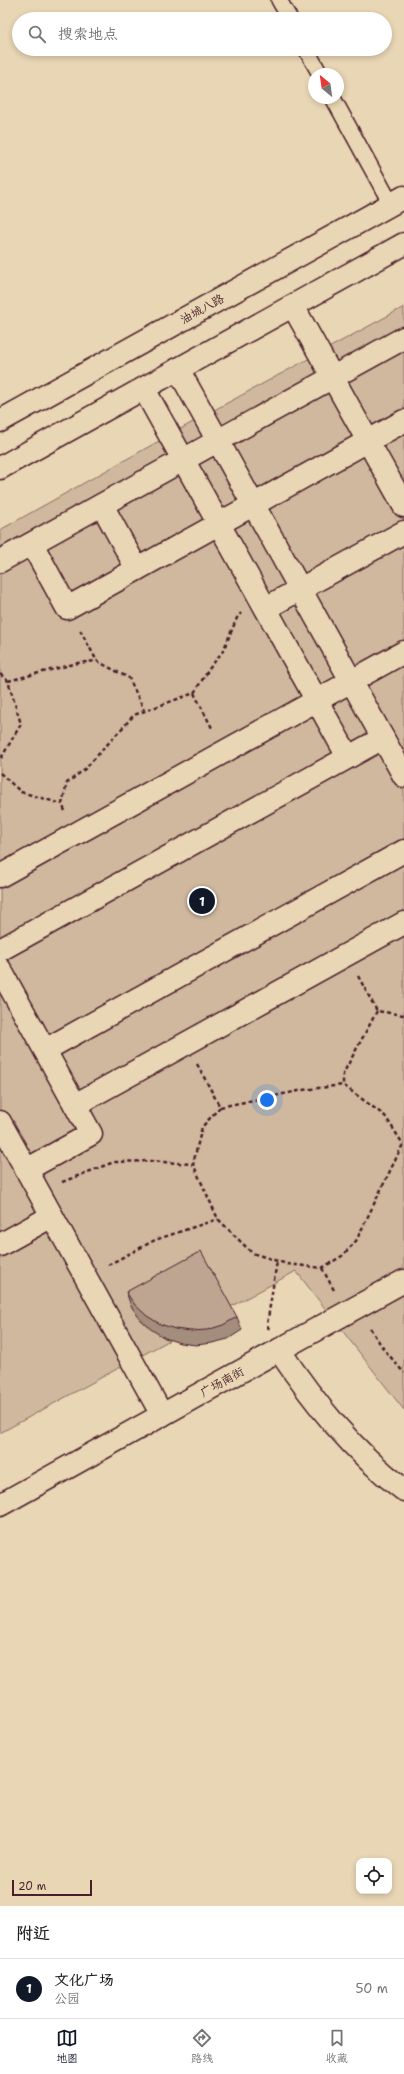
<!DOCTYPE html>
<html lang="zh">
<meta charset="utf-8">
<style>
body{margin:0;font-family:"Shantell Sans","LXGW WenKai TC",sans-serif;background:#f2f2f2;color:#222}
.controls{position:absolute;right:12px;bottom:12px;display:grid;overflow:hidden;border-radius:8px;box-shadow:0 2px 6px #0003}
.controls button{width:36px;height:36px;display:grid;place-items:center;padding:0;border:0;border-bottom:1px solid #e0e0e0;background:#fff;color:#222;font:20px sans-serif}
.compass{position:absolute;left:308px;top:68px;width:36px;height:36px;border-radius:50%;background:#fff;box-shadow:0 2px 6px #0003;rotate:331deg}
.scale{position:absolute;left:12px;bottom:10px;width:80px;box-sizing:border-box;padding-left:4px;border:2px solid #4a1f2b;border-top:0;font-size:11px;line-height:14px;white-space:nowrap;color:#4a1f2b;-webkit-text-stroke:3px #e8d6b4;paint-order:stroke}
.you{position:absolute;left:267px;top:1100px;width:14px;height:14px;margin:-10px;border:3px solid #fff;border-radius:50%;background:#1a73e8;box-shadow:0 0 0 6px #1a73e833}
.badge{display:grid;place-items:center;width:26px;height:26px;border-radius:50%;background:#111827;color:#fff;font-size:13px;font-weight:700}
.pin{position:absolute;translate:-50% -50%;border:2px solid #fff;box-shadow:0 1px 4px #0006}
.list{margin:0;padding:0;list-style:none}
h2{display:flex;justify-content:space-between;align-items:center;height:52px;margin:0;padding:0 16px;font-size:17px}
h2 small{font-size:13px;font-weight:400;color:#767676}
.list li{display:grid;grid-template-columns:26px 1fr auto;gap:12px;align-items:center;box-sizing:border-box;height:60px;padding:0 16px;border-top:1px solid #e0e0e0}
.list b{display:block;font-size:15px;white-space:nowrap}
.list p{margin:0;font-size:13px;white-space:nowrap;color:#767676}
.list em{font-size:13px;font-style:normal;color:#767676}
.icon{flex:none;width:22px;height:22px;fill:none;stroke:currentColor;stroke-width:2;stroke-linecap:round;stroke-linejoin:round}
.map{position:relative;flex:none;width:404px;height:1906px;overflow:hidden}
.search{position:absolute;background:#fff;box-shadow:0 2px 6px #0003;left:12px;right:12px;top:12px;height:44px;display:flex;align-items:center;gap:10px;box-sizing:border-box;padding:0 14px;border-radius:22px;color:#767676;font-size:15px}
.sheet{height:112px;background:#fff}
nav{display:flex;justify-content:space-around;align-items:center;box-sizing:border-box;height:56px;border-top:1px solid #e0e0e0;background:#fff;font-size:11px;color:#767676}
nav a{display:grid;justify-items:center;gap:2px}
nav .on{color:#111827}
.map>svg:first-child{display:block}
.green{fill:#cfb89e;stroke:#8c6c64}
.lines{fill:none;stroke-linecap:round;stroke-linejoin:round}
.service-casing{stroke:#4a1f2b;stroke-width:18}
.pedestrian-casing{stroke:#4a1f2b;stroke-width:25}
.tertiary-casing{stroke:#4a1f2b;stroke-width:25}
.primary-casing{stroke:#4a1f2b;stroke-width:25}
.path{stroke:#4a1f2b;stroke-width:2.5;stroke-dasharray:4 3;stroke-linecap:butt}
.service{stroke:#e8d6b4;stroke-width:15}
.pedestrian{stroke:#e8d6b4;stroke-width:22}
.tertiary{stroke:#e8d6b4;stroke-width:22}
.primary{stroke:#e8d6b4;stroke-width:22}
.wall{fill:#a38e7d;stroke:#4a1f2b}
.building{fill:#bea591;stroke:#4a1f2b}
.labels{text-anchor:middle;stroke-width:3.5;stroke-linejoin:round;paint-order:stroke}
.street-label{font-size:12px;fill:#4a1f2b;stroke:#e8d6b4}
</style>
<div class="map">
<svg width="404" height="1906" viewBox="0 0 404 1906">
<rect width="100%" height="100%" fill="#e8d6b4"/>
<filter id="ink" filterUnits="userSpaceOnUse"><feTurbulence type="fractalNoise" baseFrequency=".025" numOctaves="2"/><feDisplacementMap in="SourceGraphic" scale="8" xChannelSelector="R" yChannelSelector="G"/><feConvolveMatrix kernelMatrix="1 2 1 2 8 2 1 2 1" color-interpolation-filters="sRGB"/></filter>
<g filter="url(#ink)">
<polygon class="green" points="404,307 404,1410 296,1271 0,1433 0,530 218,408"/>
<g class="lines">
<g class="service-casing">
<g id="service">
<polyline points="279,0 290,19"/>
<polyline points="306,49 320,74"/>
<polyline points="333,98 391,204"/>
</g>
</g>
<g class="pedestrian-casing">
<g id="pedestrian">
<polyline points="293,306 404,506"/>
<polyline points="178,369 404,776"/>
<polyline points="144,389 348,757"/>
<polyline points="102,505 137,569"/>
<polyline points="32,544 67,608 404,421"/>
<polyline points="0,561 404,338"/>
<polyline points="266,608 404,532"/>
<polyline points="0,876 404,652"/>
<polyline points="0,950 383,738"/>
<polyline points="0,969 91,1134 26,1170"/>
<polyline points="45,1050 404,851"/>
<polyline points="75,1105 404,923"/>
<polyline points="0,1122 162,1415"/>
<polyline points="0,1245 52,1216"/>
<polyline points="279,1350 404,1281"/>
</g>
</g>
<g class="tertiary-casing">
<path id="tertiary" d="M 0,1505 L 279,1350 C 314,1402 353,1452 404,1490"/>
</g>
<g class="primary-casing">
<g id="primary">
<polyline points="0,421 404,197"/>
<polyline points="0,468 404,244"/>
</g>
</g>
<g class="path">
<polyline points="80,630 97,661"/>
<polyline points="0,674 8,681 21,724 0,760"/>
<polyline points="8,681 78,663 97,661 129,678 144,710"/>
<polyline points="194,693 213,730"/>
<polyline points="0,773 21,792 62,804"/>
<polyline points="65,811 62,804 67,783 86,768 134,715 194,693 209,669 223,651 237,618 241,613"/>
<polyline points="358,976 377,1011 404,1015"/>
<polyline points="377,1011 343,1074 343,1085 385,1116 403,1144"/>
<polyline points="197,1064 220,1107 303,1090 343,1085"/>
<polyline points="220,1107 202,1127 193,1164 218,1219 252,1253 287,1264 322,1268 342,1256 356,1241 403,1144"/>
<polyline points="62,1182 114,1162 150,1161 193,1164"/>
<polyline points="108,1265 155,1240 218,1219"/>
<polyline points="322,1268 335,1292"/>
<polyline points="370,1328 383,1348 404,1373"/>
<polyline points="269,1329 267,1325 277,1261"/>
</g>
<use href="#service" class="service"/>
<use href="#pedestrian" class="pedestrian"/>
<use href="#tertiary" class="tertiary"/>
<use href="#primary" class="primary"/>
</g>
<polygon class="wall" points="126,1292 237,1317 242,1330 228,1339 212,1343 196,1345 180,1343 165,1338 152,1330 140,1319 131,1306"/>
<polygon class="building" points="201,1251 237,1317 223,1325 207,1330 191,1331 175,1329 160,1324 147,1316 135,1305 126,1292"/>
</g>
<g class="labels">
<g class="street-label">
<text transform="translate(202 309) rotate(-29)" y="4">油城八路</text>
<text transform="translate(222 1382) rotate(-29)" y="4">广场南街</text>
</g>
</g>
</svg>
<div class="controls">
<button><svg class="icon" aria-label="locate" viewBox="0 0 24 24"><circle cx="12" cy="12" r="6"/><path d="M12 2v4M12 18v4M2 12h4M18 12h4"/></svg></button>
</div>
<svg class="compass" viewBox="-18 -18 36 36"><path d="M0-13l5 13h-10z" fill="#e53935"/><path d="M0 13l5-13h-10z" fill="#767676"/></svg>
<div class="scale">20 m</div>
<div class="you"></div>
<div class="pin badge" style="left:202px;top:901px">1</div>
<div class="search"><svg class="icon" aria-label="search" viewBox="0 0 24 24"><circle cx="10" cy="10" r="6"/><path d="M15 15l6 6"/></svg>搜索地点</div>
</div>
<section class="sheet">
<h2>附近<small></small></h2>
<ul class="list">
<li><span class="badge">1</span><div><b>文化广场</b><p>公园</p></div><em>50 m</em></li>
</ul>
</section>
<nav>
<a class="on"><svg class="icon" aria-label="map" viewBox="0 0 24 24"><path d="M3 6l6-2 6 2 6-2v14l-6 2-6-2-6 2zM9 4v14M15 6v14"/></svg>地图</a>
<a><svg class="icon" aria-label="directions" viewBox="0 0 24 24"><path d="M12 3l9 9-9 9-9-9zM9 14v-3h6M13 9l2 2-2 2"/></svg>路线</a>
<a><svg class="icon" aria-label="saved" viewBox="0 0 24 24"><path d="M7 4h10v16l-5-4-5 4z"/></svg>收藏</a>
</nav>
